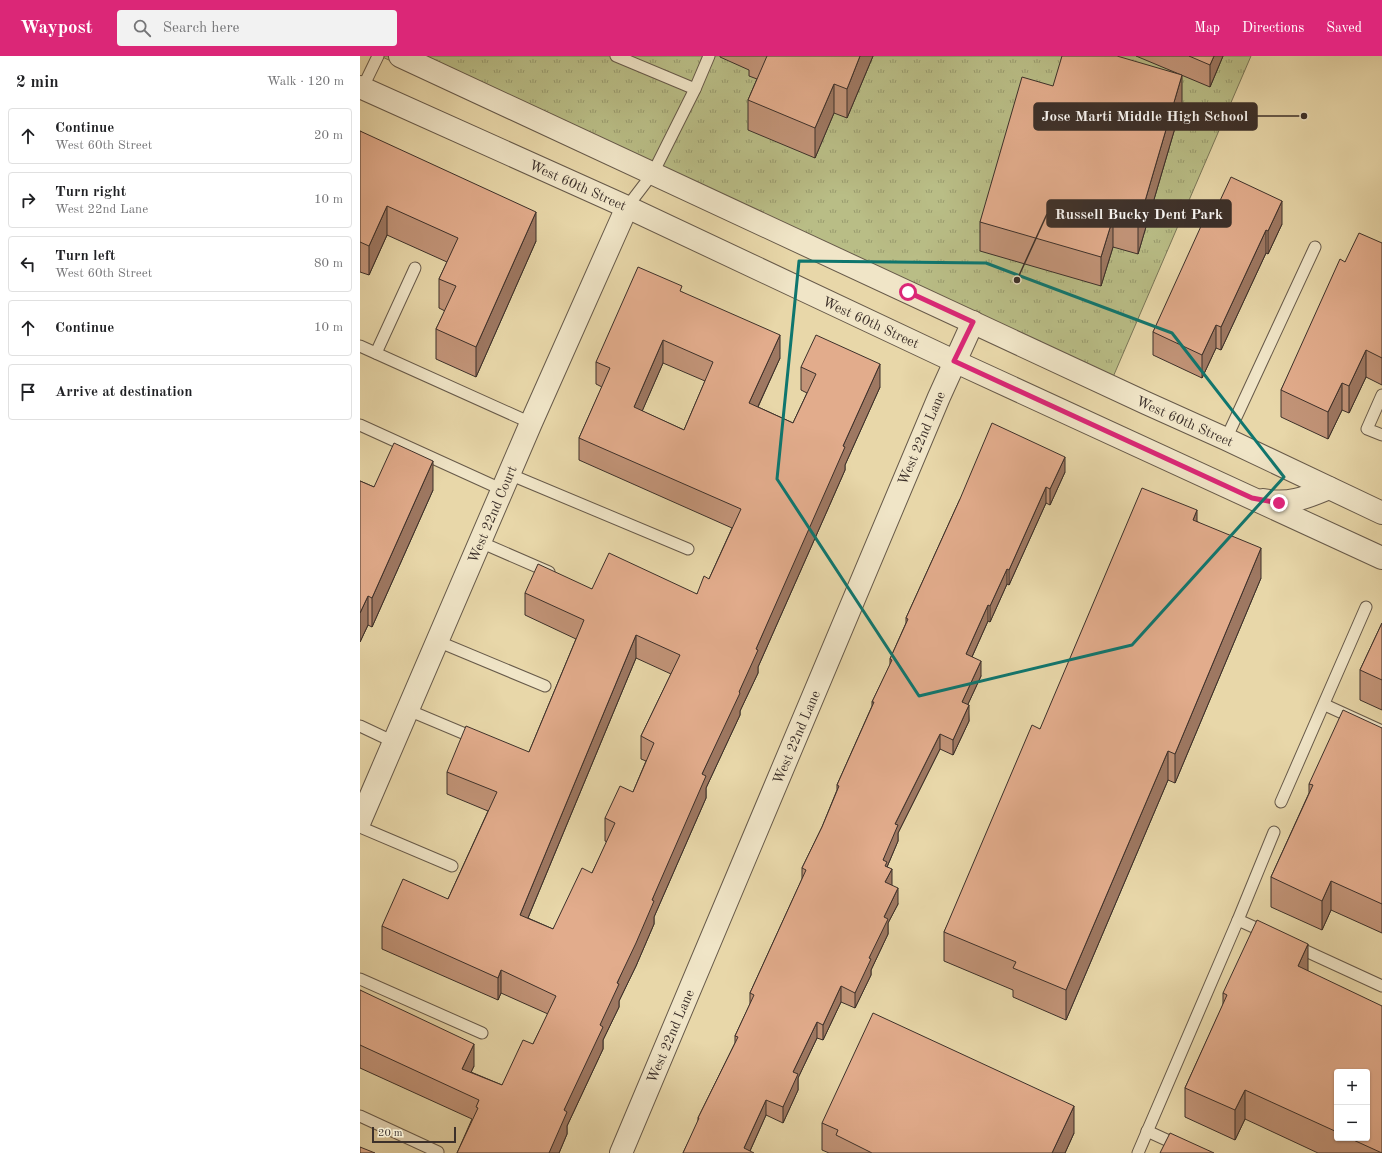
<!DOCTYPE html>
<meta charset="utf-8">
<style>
body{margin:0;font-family:"Old Standard TT",serif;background:#f2f2f2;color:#202124}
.controls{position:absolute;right:12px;bottom:12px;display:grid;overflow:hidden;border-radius:4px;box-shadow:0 1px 3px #0004}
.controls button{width:36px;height:36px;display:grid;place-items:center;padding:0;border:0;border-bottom:1px solid #e0e0e0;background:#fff;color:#202124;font:20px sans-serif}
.scale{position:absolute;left:12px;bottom:10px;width:84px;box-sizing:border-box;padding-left:4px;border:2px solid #3c302a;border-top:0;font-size:11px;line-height:14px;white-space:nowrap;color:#3c302a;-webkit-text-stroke:3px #f0e5c7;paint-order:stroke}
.stop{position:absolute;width:12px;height:12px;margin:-9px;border:3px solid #db2777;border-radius:50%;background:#fff}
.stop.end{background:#db2777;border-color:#fff;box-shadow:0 1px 4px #0008}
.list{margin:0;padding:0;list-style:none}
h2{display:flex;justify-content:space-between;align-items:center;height:52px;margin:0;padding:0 16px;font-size:17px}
h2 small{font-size:13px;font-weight:400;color:#757577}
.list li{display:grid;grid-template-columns:26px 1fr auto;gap:12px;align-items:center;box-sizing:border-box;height:56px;margin:0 8px 8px;padding:0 8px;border:1px solid #e0e0e0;border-radius:4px}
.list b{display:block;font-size:15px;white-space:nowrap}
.list p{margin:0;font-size:13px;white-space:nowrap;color:#757577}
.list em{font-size:13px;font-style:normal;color:#757577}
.icon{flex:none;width:22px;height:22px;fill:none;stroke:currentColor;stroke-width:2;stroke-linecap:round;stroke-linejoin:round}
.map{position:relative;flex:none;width:1022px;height:1097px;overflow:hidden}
header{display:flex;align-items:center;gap:24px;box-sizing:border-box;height:56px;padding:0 20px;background:#db2777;color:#fff}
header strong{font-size:19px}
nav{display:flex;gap:22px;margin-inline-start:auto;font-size:14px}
.search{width:280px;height:36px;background:#f2f2f2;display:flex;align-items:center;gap:10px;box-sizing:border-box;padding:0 14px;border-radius:4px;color:#757577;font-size:15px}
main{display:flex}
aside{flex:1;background:#fff}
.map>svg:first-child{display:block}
.park{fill:url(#park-tufts);stroke:#7a7658}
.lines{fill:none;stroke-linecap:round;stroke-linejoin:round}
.service-casing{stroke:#675a4a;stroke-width:13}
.minor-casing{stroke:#675a4a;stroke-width:24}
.tertiary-casing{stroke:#675a4a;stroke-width:24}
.service{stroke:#f0e5c7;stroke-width:11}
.minor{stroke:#f0e5c7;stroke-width:22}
.tertiary{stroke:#f0e5c7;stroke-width:22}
.wall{fill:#c29478;stroke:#3c302a;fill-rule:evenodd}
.shaded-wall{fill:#9e7862;stroke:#3c302a}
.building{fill:#e2ac8c;stroke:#3c302a;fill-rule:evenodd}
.route{stroke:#db2777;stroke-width:5}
.marked{fill:none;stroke:#0f766e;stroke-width:3;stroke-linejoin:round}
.labels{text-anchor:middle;stroke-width:3;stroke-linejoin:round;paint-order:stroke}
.street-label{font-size:14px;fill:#3c302a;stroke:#f0e5c7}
.leader{fill:none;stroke:#3c302a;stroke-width:1.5}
.callout-dot{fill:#3c302a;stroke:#f0e5c7;stroke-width:1.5}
.callout{fill:#3c302a;stroke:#3c302a;stroke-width:1.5}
.callout-label{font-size:15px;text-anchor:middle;font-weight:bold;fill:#fff}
</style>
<header>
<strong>Waypost</strong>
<div class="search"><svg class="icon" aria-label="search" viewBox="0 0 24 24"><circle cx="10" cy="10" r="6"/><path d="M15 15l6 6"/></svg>Search here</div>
<nav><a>Map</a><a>Directions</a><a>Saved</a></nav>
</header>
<main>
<aside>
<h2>2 min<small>Walk · 120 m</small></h2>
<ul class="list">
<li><svg class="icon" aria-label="ahead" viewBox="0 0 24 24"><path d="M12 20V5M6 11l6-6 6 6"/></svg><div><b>Continue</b><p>West 60th Street</p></div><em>20 m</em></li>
<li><svg class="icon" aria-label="right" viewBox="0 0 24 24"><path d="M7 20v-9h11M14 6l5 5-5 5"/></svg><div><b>Turn right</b><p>West 22nd Lane</p></div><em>10 m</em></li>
<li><svg class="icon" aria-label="left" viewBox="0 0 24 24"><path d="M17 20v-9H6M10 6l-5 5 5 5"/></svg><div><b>Turn left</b><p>West 60th Street</p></div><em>80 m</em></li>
<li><svg class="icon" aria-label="ahead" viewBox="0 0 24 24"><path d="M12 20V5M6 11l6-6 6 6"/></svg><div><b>Continue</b></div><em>10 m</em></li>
<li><svg class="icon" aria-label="arrive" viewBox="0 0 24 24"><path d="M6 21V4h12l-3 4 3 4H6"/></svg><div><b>Arrive at destination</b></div></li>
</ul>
</aside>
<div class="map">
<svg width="1022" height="1097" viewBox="0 0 1022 1097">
<defs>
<pattern id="park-tufts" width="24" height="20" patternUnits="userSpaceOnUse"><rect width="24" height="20" fill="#b9bd86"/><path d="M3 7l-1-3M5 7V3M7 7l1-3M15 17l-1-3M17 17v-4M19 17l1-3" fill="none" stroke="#989a6e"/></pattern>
</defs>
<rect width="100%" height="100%" fill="#e8d7a9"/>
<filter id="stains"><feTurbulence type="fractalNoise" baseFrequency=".005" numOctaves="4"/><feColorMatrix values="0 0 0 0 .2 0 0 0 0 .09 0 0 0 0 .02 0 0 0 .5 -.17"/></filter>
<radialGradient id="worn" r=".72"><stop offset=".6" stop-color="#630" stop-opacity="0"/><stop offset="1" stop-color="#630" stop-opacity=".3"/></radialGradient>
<polygon class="park" points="20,0 891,0 750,328"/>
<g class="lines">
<g class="service-casing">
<g id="service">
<polyline points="256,0 335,33"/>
<polyline points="1,35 18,0"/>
<polyline points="267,151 293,117 335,33 349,0"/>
<polyline points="0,290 171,367"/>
<polyline points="16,297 55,212"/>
<polyline points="1022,339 1007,373 1022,379"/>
<polyline points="0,369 143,434"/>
<polyline points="866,383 955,191"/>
<polyline points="149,418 328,493"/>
<polyline points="120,486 189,516"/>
<polyline points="77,585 185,630"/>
<polyline points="965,649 1022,675"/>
<polyline points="48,654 117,683"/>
<polyline points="0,670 34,686"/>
<polyline points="921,746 1006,551"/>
<polyline points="0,771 92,810"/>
<polyline points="878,864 914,776"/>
<polyline points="935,890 1022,930"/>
<polyline points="0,923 122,977"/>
<polyline points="0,1060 78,1096"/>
<polyline points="787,1075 835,1097"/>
<polyline points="778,1097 878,864 907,877"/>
</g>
</g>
<g class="minor-casing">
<g id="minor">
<polyline points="0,765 171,367 267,151"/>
<polyline points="261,1097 579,341 613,266"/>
</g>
</g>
<g class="tertiary-casing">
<g id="tertiary">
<polyline points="40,0 786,347 866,383 1022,457"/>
<polyline points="0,31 267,151 594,305 1022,502"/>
<path d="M 903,444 C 929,449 945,442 969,432"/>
</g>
</g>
<use href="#service" class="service"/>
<use href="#minor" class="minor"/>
<use href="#tertiary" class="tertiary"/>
</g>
<g class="wall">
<polygon points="360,0 513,0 487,62 474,57 455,102 388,74 388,44 397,23 389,20 389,14 360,1"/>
<polygon points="776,0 863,0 850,31"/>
<polygon points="693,30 822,48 778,198 753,191 741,230 620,195 620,166"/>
<polygon points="0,75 176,185 116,321 76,303 76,273 85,255 79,252 79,223 87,206 27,179 9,219 0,216"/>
<polygon points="858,149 922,168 908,198 906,197 861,294 856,292 842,322 793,299 793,276"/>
<polygon points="1022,187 1022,329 1006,321 989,357 982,354 968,383 921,361 921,334 985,206"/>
<path d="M 322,236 L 420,302 L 398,351 L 433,367 L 447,337 L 441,334 L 441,311 L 520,331 L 485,409 L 485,414 L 467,455 L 398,611 L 398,617 L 380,655 L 380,659 L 346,732 L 346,742 L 294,861 L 294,868 L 276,910 L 259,945 L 259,951 L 243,984 L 243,993 L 207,1070 L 207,1078 L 199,1097 L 97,1097 L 112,1063 L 0,1012 L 0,934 L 114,1010 L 111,1016 L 142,1029 L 173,988 L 188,958 L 141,937 L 138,944 L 22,893 L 22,870 L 88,843 L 128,755 L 87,738 L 87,716 L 169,696 L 216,583 L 165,559 L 165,537 L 232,533 L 337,538 L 349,523 L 372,472 L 219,404 L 219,382 L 242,331 L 236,328 L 236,306 ZM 303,307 L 345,325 L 324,374 L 282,355 ZM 276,602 L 311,618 L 281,680 L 281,703 L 286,705 L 273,736 L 245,762 L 245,785 L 247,786 L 232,817 L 193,873 L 168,862 Z"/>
<polygon points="705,416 690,449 686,447 649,529 647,528 630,566 628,565 612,601 621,620 608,648 609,665 593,699 580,693 538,777 538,785 527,811 531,829 538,848 528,867 528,878 511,914 511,919 495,952 481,946 463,984 457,982 438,1022 438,1034 423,1067 406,1059 390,1095 323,1097 338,1066 338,1062 375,987 375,980 390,948 390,937 442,823 442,812 462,771 477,734 477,729 512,650 512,646 530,609 530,603 546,567 546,562 600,443"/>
<polygon points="0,425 14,431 73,434 12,571 8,569 0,586"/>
<polygon points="837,465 901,522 815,727 808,724 706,964 653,941 653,934 584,905 584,876 680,673"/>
<polygon points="1022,567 1022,654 1000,644 1000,614"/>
<polygon points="1022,672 1022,877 971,854 962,874 911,851 911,821 949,737 949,728"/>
<path d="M 948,915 L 1022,1097 L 958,1097 L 885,1063 L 875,1084 L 825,1061 L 825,1032 L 863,949 L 863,937 ZM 977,1016 L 1007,1082 L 977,1082 Z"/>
<polygon points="462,1067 714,1077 705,1097 469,1097 462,1094"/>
</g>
<g class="shaded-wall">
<polygon points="500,0 513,0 487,62 487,33"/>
<polygon points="854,0 863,0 850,31 850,9"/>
<polygon points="822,19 822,48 778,198 778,169"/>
<polygon points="474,28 474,57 455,102 455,72"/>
<polygon points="922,145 922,168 908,198 908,175"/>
<polygon points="27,150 27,179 9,219 9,190"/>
<polygon points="176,156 176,185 116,321 116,291"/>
<polygon points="753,162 753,191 741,230 741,201"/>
<polygon points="906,174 906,197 861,294 861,271"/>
<polygon points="856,269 856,292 842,322 842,299"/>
<polygon points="420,279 420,302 389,370 389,347"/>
<polygon points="303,284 303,307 274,374 274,351"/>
<polygon points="1006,294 1006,321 989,357 989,330"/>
<polygon points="520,308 520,331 485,409 485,414 467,455 398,611 398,617 380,655 380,659 346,732 346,742 294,861 294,868 276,910 259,945 259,951 243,984 243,993 207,1070 207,1078 199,1097 189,1097 204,1054 292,844 342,718 379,636 396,593 483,390"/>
<polygon points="982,327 982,354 968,383 968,356"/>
<polygon points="705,401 705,416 690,449 690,433"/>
<polygon points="73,405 73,434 12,571 12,542"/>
<polygon points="686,431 686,447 649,529 649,514"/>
<polygon points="837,454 837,484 833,464"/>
<polygon points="901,492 901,522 815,727 815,698"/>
<polygon points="647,513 647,528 630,566 630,550"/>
<polygon points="8,540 8,569 0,586 0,557"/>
<polygon points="628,549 628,565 606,614 606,598"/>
<polygon points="276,579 276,602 160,881 160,859"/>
<polygon points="621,605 621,620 602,661 602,646"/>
<polygon points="609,649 609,665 593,699 593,684"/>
<polygon points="580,678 580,693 538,777 538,785 527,811 525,826 523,804 535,768"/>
<polygon points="808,695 808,724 706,964 706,934"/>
<polygon points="532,813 532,829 525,842 525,826"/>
<polygon points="971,825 971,854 962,874 962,845"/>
<polygon points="538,832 538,848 528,867 528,878 511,914 511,919 495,952 495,937 509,902 524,861"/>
<polygon points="948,888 948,918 938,910"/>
<polygon points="141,914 141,937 138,944 138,922"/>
<polygon points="481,930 481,946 463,984 463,969"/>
<polygon points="457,966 457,982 438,1022 438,1034 423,1067 423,1051 433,1016"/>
<polygon points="114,988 114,1010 102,1035 102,1013"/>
<polygon points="885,1034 885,1063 875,1084 875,1054"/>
<polygon points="406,1044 406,1059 389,1097 384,1092"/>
<polygon points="714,1050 714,1077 705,1097 692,1097"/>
</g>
<g class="building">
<polygon points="407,0 500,0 487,33 474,28 455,72 388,44"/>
<polygon points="702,0 757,0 822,19 778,169 753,162 741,201 620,166 662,21 693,30"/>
<polygon points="829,0 854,0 850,9"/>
<polygon points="0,75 176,156 116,291 76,273 96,230 79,223 98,182 27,150 9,190 0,186"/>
<polygon points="871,121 922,145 908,175 906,174 861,271 856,269 842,299 793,276 852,146 858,149"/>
<polygon points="999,177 1022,187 1022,302 1006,294 989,330 982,327 968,356 921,334 980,203 985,206"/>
<path d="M 278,211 L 322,230 L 320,235 L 420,279 L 389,347 L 433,367 L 456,318 L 441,311 L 456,279 L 520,308 L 483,390 L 485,391 L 467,432 L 396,593 L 398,594 L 379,636 L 380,637 L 342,718 L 346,720 L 292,844 L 294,845 L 276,887 L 257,927 L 259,928 L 240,969 L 243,971 L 204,1054 L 207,1056 L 189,1097 L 97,1097 L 118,1052 L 116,1051 L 119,1044 L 0,989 L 0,934 L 114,988 L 102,1013 L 142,1029 L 163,984 L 173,988 L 196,940 L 141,914 L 138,922 L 22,870 L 43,823 L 88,843 L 137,736 L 87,716 L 106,670 L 169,696 L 224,564 L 165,537 L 178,508 L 232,533 L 249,497 L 337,538 L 344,520 L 349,523 L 381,453 L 219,382 L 250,312 L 236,306 ZM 303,284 L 353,306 L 324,374 L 274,351 ZM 276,579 L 320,599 L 281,680 L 294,687 L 273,736 L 260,730 L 245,762 L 255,767 L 232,817 L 222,812 L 193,873 L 160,859 Z"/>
<polygon points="632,367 705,401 690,433 686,431 649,514 647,513 630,550 628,549 606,598 621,605 602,646 609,649 593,684 580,678 535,768 538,769 523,804 527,806 525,810 532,813 525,826 538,832 524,861 528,863 509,902 511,903 495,937 481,930 463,969 457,966 433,1016 438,1018 423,1051 406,1044 384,1092 394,1097 323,1097 339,1062 338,1062 378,981 375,980 394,939 390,937 446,814 442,812 462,771 479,730 477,729 514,646 512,646 532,604 530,603 548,563 546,562 600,443"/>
<polygon points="34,387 73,405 12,542 8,540 0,557 0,425 14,431"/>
<polygon points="782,432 837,454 833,464 901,492 815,698 808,695 706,934 653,912 656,906 584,876 672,669 680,673"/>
<polygon points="1022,567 1022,624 1000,614"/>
<polygon points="983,654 1022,672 1022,848 971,825 962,845 911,821 953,729 949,728"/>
<polygon points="897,864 948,888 938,910 1022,950 1022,1097 989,1082 1007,1082 1007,1016 977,1016 977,1076 885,1034 875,1054 825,1032 867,939 863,937"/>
<polygon points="513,957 714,1050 692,1097 512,1097 476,1079 478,1074 462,1067"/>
<polygon points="810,1077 854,1097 800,1097"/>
<polygon points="0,1091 15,1097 0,1097"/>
</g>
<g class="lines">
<polyline class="route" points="548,236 613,266 594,305 892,442 919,447"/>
</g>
<path class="marked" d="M 439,205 L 626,207 L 812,277 L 924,421 L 772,589 L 559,640 L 417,423 Z"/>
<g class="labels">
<g class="street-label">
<text transform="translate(218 129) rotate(24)" y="5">West 60th Street</text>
<text transform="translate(511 266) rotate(25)" y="5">West 60th Street</text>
<text transform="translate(825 365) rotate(24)" y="5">West 60th Street</text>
<text transform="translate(561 382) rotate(-67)" y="5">West 22nd Lane</text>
<text transform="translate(132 458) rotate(-67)" y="5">West 22nd Court</text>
<text transform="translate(436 681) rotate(-67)" y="5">West 22nd Lane</text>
<text transform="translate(310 980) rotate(-67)" y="5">West 22nd Lane</text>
</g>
</g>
<path class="leader" d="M944 60L897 60M657 224L687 158"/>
<g class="callout-dot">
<circle cx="944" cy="60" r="4"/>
<circle cx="657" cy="224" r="4"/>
</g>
<g class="callout">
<rect x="674" y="47" width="223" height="27" rx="4"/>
<rect x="687" y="144" width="184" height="27" rx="4"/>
</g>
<g class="callout-label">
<text x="785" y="65">Jose Marti Middle High School</text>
<text x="779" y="163">Russell Bucky Dent Park</text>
</g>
<rect width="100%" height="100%" filter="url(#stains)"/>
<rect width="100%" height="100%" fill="url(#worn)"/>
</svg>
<div class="controls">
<button>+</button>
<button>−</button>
</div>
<div class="scale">20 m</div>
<div class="stop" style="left:548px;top:236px"></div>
<div class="stop end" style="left:919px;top:447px"></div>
</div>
</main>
